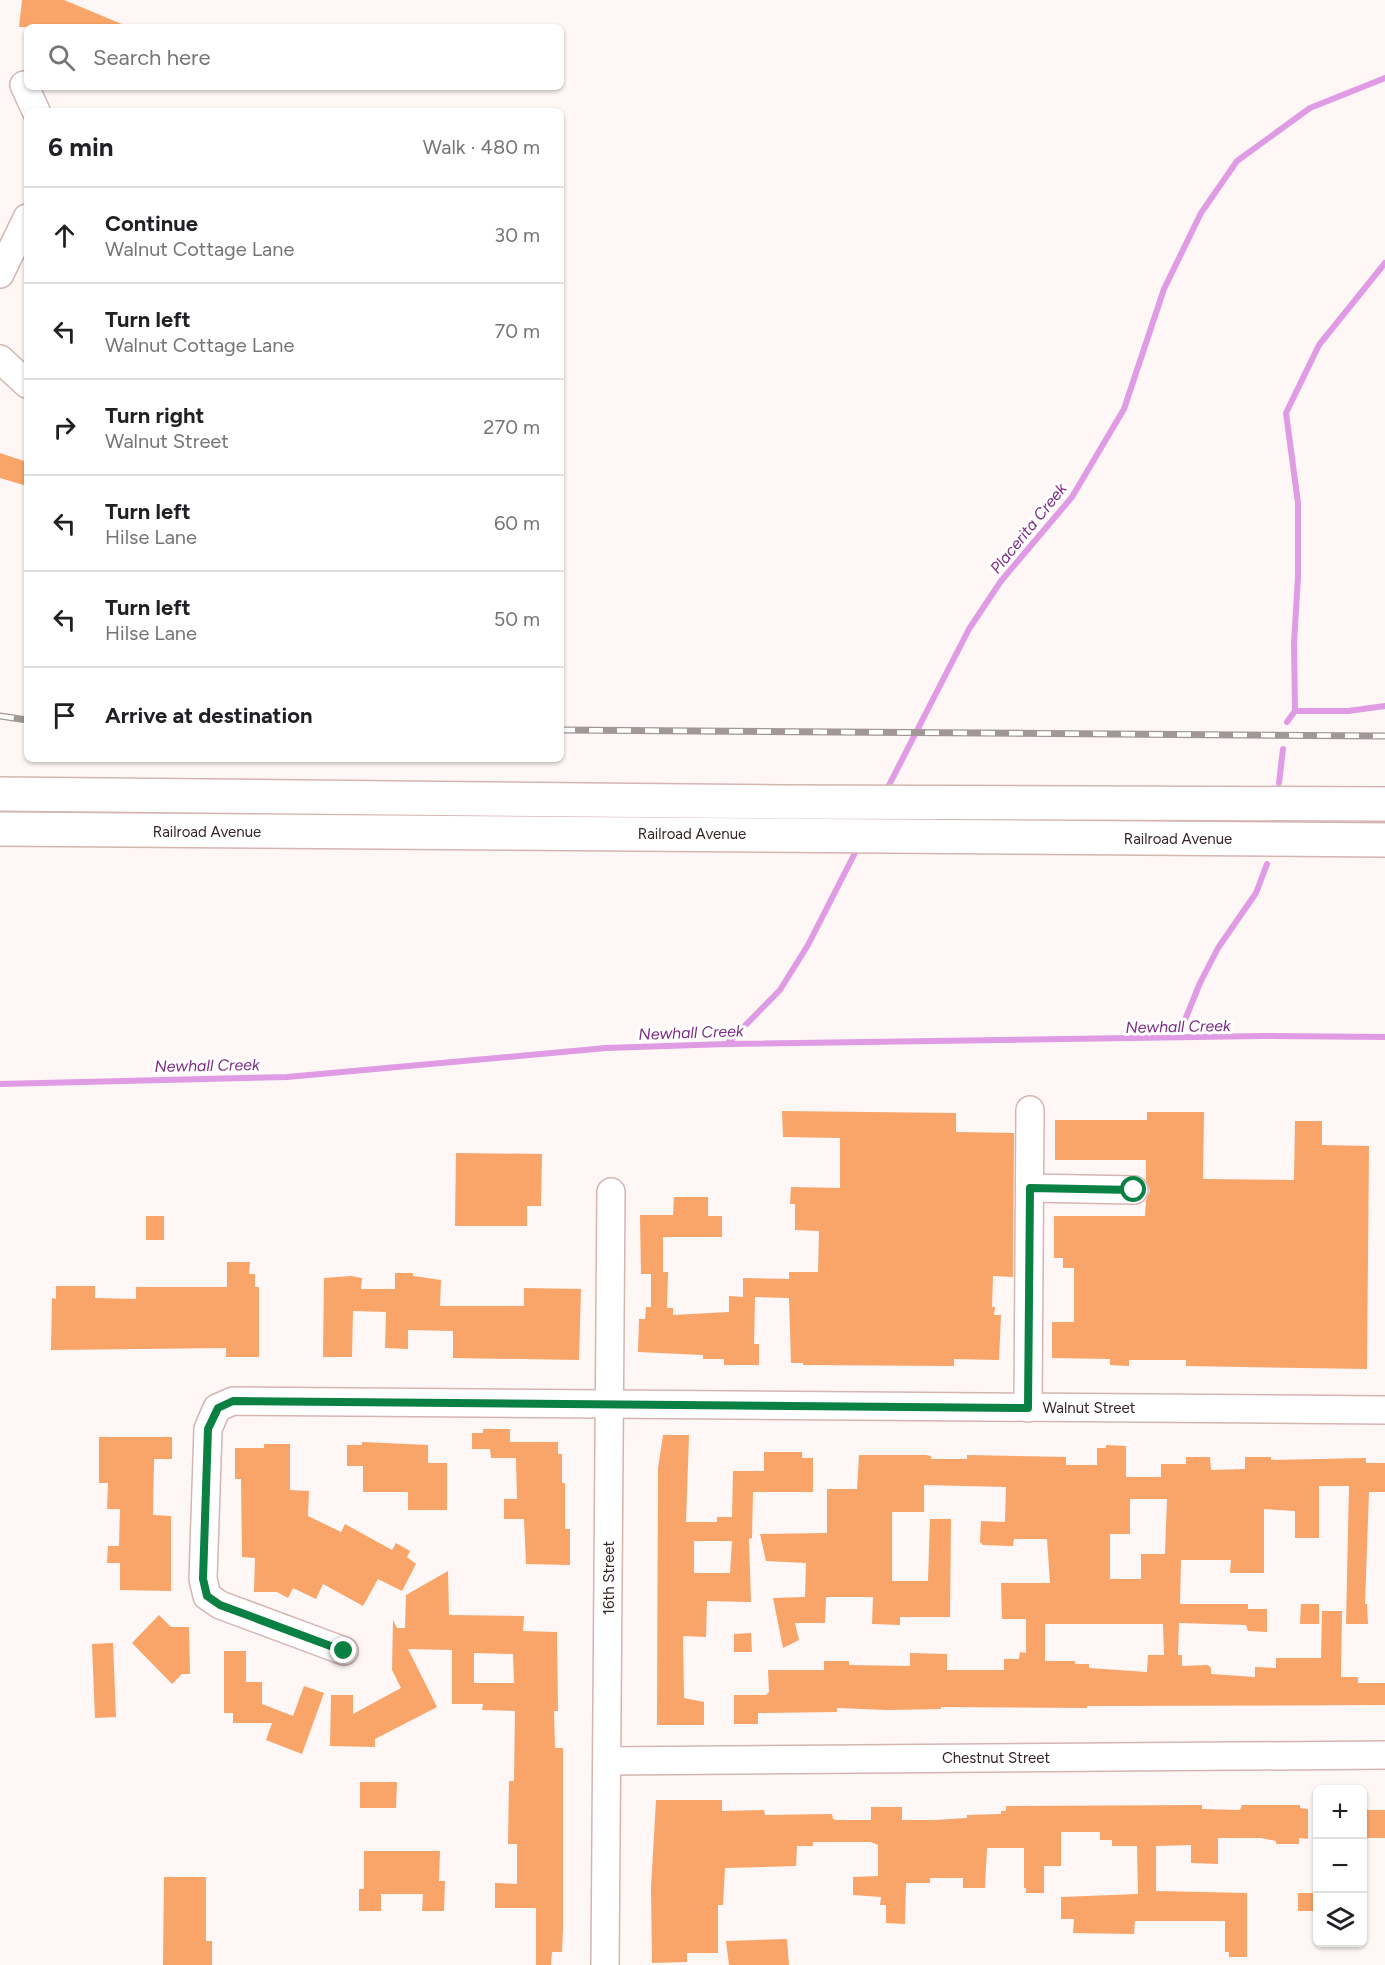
<!DOCTYPE html>
<meta charset="utf-8">
<style>
body{margin:0;font-family:Figtree,sans-serif;background:#f6f6f6;color:#202124}
.controls{position:absolute;right:18px;bottom:18px;display:grid;overflow:hidden;border-radius:9px;box-shadow:0 2px 4px #0004}
.controls button{width:54px;height:54px;display:grid;place-items:center;padding:0;border:0;border-bottom:2px solid #e0e0e0;background:#fff;color:#202124;font:30px sans-serif}
.stop{position:absolute;width:18px;height:18px;margin:-14px;border:4px solid #0b8043;border-radius:50%;background:#fff}
.stop.end{background:#0b8043;border-color:#fff;box-shadow:0 2px 6px #0008}
.list{margin:0;padding:0;list-style:none}
h2{display:flex;justify-content:space-between;align-items:center;height:78px;margin:0;padding:0 24px;font-size:26px}
h2 small{font-size:20px;font-weight:400;color:#757577}
.list li{display:grid;grid-template-columns:39px 1fr auto;gap:18px;align-items:center;box-sizing:border-box;height:96px;padding:0 24px;border-top:2px solid #e0e0e0}
.list b{display:block;font-size:22px;white-space:nowrap}
.list p{margin:0;font-size:20px;white-space:nowrap;color:#757577}
.list em{font-size:20px;font-style:normal;color:#757577}
.icon{flex:none;width:33px;height:33px;fill:none;stroke:currentColor;stroke-width:2;stroke-linecap:round;stroke-linejoin:round}
.map{position:relative;flex:none;width:1385px;height:1965px;overflow:hidden}
.search{position:absolute;background:#fff;box-shadow:0 2px 4px #0004;left:24px;top:24px;width:540px;height:66px;display:flex;align-items:center;gap:15px;box-sizing:border-box;padding:0 21px;border-radius:9px;color:#757577;font-size:22px}
.panel{position:absolute;background:#fff;box-shadow:0 2px 4px #0004;left:24px;top:108px;width:540px;height:654px;border-radius:9px}
.map>svg:first-child{display:block}
.lines{fill:none;stroke-linecap:round;stroke-linejoin:round}
.stream{stroke:#e09be5;stroke-width:6}
.building{fill:#f9a469;fill-rule:evenodd}
.minor-casing{stroke:#d5b5b2;stroke-width:30}
.major-casing{stroke:#d5b5b2;stroke-width:36}
.minor{stroke:#fff;stroke-width:27}
.major{stroke:#fff;stroke-width:33}
.rail-casing{stroke:#a19796;stroke-width:7}
.rail{stroke:#fff;stroke-width:4.5;stroke-dasharray:14;stroke-linecap:butt}
.route{stroke:#0b8043;stroke-width:8}
.labels{text-anchor:middle;stroke-width:6;stroke-linejoin:round;paint-order:stroke}
.street-label{font-size:15px;fill:#342726;stroke:#fff}
.water-label{font-size:16px;font-style:italic;fill:#7c2c84;stroke:#fff}
</style>
<div class="map">
<svg width="1385" height="1965" viewBox="0 0 1385 1965">
<rect width="100%" height="100%" fill="#fef7f6"/>
<g class="lines">
<g class="stream">
<polyline points="1295,711 1294,643 1298,577 1298,503 1286,413 1319,345 1385,263"/>
<polyline points="1287,722 1295,711 1348,711 1385,706"/>
<polyline points="1279,783 1283,749"/>
<polyline points="885,793 969,629 1001,581 1072,497 1124,409 1164,289 1201,213 1237,161 1310,108 1385,78"/>
<polyline points="1178,1037 1200,983 1218,948 1256,893 1267,864"/>
<polyline points="727,1044 780,990 808,945 859,845"/>
<polyline points="0,1084 287,1077 606,1048 727,1044 1262,1036 1385,1037"/>
</g>
</g>
<g class="building">
<polygon points="22,0 64,0 129,27 19,27"/>
<polygon points="0,453 27,462 27,486 0,478"/>
<polygon points="782,1111 956,1113 956,1132 1014,1133 1013,1277 993,1276 992,1307 995,1307 994,1315 1001,1315 999,1360 954,1359 954,1366 803,1365 803,1363 791,1363 789,1298 755,1297 754,1344 759,1344 759,1365 724,1365 724,1359 703,1359 703,1355 638,1352 639,1319 645,1319 646,1307 651,1307 651,1274 641,1274 640,1215 673,1215 674,1197 708,1197 708,1216 722,1216 722,1237 663,1237 663,1272 668,1272 667,1308 673,1308 673,1315 729,1312 729,1296 743,1297 743,1278 789,1279 789,1272 818,1272 819,1231 795,1230 795,1204 790,1204 791,1187 840,1188 840,1138 783,1137"/>
<polygon points="1147,1112 1204,1112 1203,1179 1294,1180 1295,1121 1322,1121 1322,1145 1369,1146 1367,1369 1186,1366 1186,1360 1129,1360 1129,1366 1110,1365 1110,1359 1052,1358 1052,1322 1074,1322 1074,1268 1063,1268 1063,1258 1054,1258 1054,1216 1145,1216 1146,1200 1150,1191 1146,1180 1146,1160 1055,1160 1055,1120 1147,1120"/>
<polygon points="456,1153 542,1154 541,1206 527,1206 527,1226 455,1226"/>
<rect x="146" y="1216" width="18" height="24"/>
<polygon points="227,1262 250,1262 249,1274 255,1274 255,1287 259,1287 259,1357 226,1357 226,1348 51,1350 52,1298 56,1299 56,1286 95,1286 95,1298 136,1299 136,1287 227,1287"/>
<polygon points="395,1273 413,1273 413,1276 441,1280 440,1306 524,1306 524,1288 581,1289 579,1360 453,1358 453,1331 408,1330 408,1349 385,1348 386,1312 353,1311 352,1357 323,1357 324,1278 351,1276 362,1278 361,1289 395,1289"/>
<polygon points="483,1429 510,1429 510,1442 558,1442 558,1454 562,1454 562,1483 565,1483 565,1529 570,1529 570,1565 526,1564 524,1519 504,1519 504,1499 517,1499 516,1458 491,1458 490,1449 472,1449 472,1433 483,1433"/>
<path d="M 663,1435 L 689,1435 L 686,1522 L 717,1522 L 717,1517 L 732,1517 L 733,1471 L 764,1471 L 764,1452 L 802,1452 L 802,1458 L 813,1458 L 813,1492 L 753,1492 L 752,1538 L 749,1539 L 751,1602 L 707,1601 L 706,1637 L 683,1636 L 684,1698 L 704,1702 L 704,1725 L 657,1725 L 657,1718 L 658,1468 ZM 694,1541 L 732,1541 L 730,1573 L 694,1573 Z"/>
<polygon points="99,1437 172,1437 172,1459 154,1459 153,1515 171,1516 171,1591 120,1590 120,1563 107,1563 108,1546 119,1546 120,1509 107,1509 108,1483 99,1483"/>
<polygon points="362,1442 428,1445 428,1463 447,1463 447,1510 408,1510 408,1492 363,1492 363,1466 347,1466 347,1445 362,1445"/>
<polygon points="264,1444 290,1444 290,1490 309,1491 308,1516 341,1532 345,1524 392,1550 396,1543 410,1551 407,1557 416,1564 402,1591 378,1579 363,1606 323,1584 316,1599 293,1588 288,1598 277,1592 254,1592 255,1558 242,1557 241,1479 235,1479 235,1448 264,1448"/>
<path d="M 1106,1445 L 1126,1446 L 1126,1477 L 1161,1477 L 1161,1464 L 1186,1464 L 1186,1457 L 1210,1457 L 1211,1470 L 1245,1469 L 1245,1457 L 1271,1457 L 1271,1460 L 1366,1458 L 1366,1463 L 1385,1463 L 1385,1492 L 1369,1492 L 1365,1604 L 1367,1604 L 1368,1624 L 1346,1624 L 1349,1486 L 1319,1486 L 1319,1538 L 1295,1538 L 1295,1511 L 1264,1509 L 1264,1573 L 1230,1573 L 1231,1560 L 1181,1560 L 1180,1604 L 1248,1604 L 1248,1609 L 1267,1609 L 1267,1632 L 1248,1631 L 1246,1625 L 1179,1623 L 1178,1655 L 1182,1655 L 1182,1666 L 1208,1665 L 1211,1668 L 1211,1674 L 1255,1677 L 1255,1667 L 1276,1668 L 1276,1658 L 1321,1658 L 1322,1611 L 1342,1611 L 1341,1677 L 1358,1677 L 1358,1683 L 1385,1683 L 1385,1705 L 1087,1706 L 1087,1708 L 941,1707 L 941,1709 L 888,1710 L 837,1708 L 837,1712 L 758,1713 L 758,1724 L 734,1724 L 734,1695 L 766,1695 L 769,1692 L 768,1670 L 824,1670 L 824,1661 L 849,1661 L 849,1665 L 910,1666 L 910,1653 L 947,1654 L 947,1670 L 1004,1670 L 1004,1659 L 1019,1659 L 1020,1652 L 1026,1653 L 1026,1619 L 1002,1619 L 1001,1583 L 1050,1583 L 1047,1539 L 1014,1539 L 1013,1546 L 983,1545 L 980,1542 L 981,1521 L 1005,1522 L 1006,1487 L 924,1485 L 924,1512 L 892,1512 L 892,1581 L 928,1581 L 930,1519 L 951,1519 L 950,1617 L 900,1617 L 900,1625 L 872,1624 L 873,1597 L 826,1597 L 825,1623 L 795,1623 L 799,1640 L 783,1648 L 773,1598 L 805,1597 L 806,1563 L 766,1561 L 760,1534 L 827,1533 L 827,1489 L 857,1489 L 859,1455 L 926,1455 L 931,1456 L 931,1459 L 967,1459 L 967,1455 L 1066,1457 L 1066,1465 L 1097,1465 L 1097,1448 L 1106,1448 ZM 1130,1499 L 1167,1499 L 1165,1554 L 1141,1554 L 1141,1579 L 1110,1579 L 1110,1534 L 1130,1534 ZM 1045,1624 L 1163,1624 L 1164,1655 L 1148,1655 L 1147,1672 L 1089,1668 L 1089,1664 L 1075,1664 L 1075,1661 L 1045,1661 Z"/>
<path d="M 448,1571 L 449,1615 L 524,1616 L 523,1631 L 557,1632 L 558,1711 L 554,1711 L 555,1748 L 563,1748 L 563,1929 L 562,1952 L 552,1952 L 551,1965 L 536,1965 L 536,1908 L 495,1908 L 495,1883 L 517,1884 L 517,1844 L 508,1844 L 509,1781 L 514,1781 L 515,1711 L 482,1710 L 483,1704 L 452,1704 L 452,1650 L 408,1649 L 437,1707 L 375,1739 L 375,1747 L 330,1746 L 331,1695 L 353,1695 L 353,1714 L 401,1688 L 392,1670 L 393,1620 L 397,1628 L 405,1628 L 406,1595 ZM 474,1653 L 513,1654 L 514,1683 L 474,1683 Z"/>
<polygon points="1301,1604 1319,1604 1319,1624 1300,1624"/>
<polygon points="159,1615 171,1627 189,1627 190,1674 182,1674 172,1684 132,1643"/>
<polygon points="751,1633 752,1652 734,1652 734,1634"/>
<polygon points="113,1643 116,1717 95,1718 92,1644"/>
<polygon points="224,1651 246,1651 246,1682 262,1682 262,1704 293,1716 304,1686 324,1693 302,1754 266,1740 272,1723 233,1723 233,1713 224,1713"/>
<polygon points="360,1782 397,1782 396,1808 360,1808"/>
<polygon points="656,1800 722,1800 722,1811 764,1810 765,1815 832,1814 833,1819 836,1820 871,1820 871,1807 902,1807 902,1820 935,1820 967,1818 967,1815 1001,1814 1001,1811 1006,1811 1006,1806 1202,1805 1202,1809 1240,1810 1242,1805 1300,1805 1300,1808 1308,1809 1308,1839 1299,1838 1299,1844 1276,1844 1276,1841 1261,1838 1218,1838 1218,1864 1191,1863 1191,1845 1156,1846 1156,1891 1247,1893 1247,1957 1229,1957 1229,1952 1225,1952 1225,1921 1135,1921 1134,1934 1073,1933 1074,1919 1061,1919 1061,1897 1138,1894 1137,1846 1112,1846 1112,1840 1100,1840 1100,1832 1061,1832 1061,1866 1044,1866 1044,1893 1026,1893 1026,1888 1024,1888 1024,1848 987,1848 985,1888 963,1888 963,1878 930,1878 930,1883 906,1883 905,1924 886,1923 886,1905 880,1905 881,1897 853,1895 853,1877 878,1876 878,1845 871,1842 813,1842 813,1846 797,1846 796,1866 725,1868 723,1905 718,1905 718,1953 687,1953 687,1962 652,1963 651,1888"/>
<rect x="1362" y="1810" width="23" height="28"/>
<polygon points="364,1851 440,1851 439,1881 445,1881 444,1911 422,1911 423,1894 381,1894 381,1911 359,1911 359,1889 364,1889"/>
<polygon points="164,1877 206,1877 206,1941 212,1941 212,1965 163,1965"/>
<rect x="1298" y="1893" width="19" height="18"/>
<polygon points="787,1939 789,1965 729,1965 726,1941"/>
</g>
<g class="lines">
<g class="minor-casing">
<g id="minor">
<polyline points="24,85 36,111"/>
<polyline points="0,274 27,218"/>
<polyline points="0,359 27,384"/>
<polyline points="1030,1188 1134,1190"/>
<polyline points="1028,1408 1030,1110"/>
<polyline points="344,1651 220,1605 207,1596 203,1579 208,1429 217,1408 233,1401 1385,1410"/>
<polyline points="608,1761 1385,1755"/>
<polyline points="605,1965 611,1192"/>
</g>
</g>
<g class="major-casing">
<g id="major">
<polyline points="0,794 781,802 1385,804"/>
<polyline points="0,829 1385,840"/>
</g>
</g>
<use href="#minor" class="minor"/>
<use href="#major" class="major"/>
<g class="rail-casing">
<g id="rail">
<polyline points="0,716 27,720"/>
<polyline points="561,730 1385,736"/>
</g>
</g>
<use href="#rail" class="rail"/>
</g>
<g class="lines">
<polyline class="route" points="344,1651 220,1605 207,1596 203,1579 208,1429 218,1408 233,1401 1028,1408 1030,1188 1134,1190"/>
</g>
<g class="labels">
<g class="street-label">
<text x="207" y="837">Railroad Avenue</text>
<text x="692" y="839">Railroad Avenue</text>
<text x="1178" y="844">Railroad Avenue</text>
<text x="1089" y="1413">Walnut Street</text>
<text transform="translate(609 1578) rotate(-90)" y="5">16th Street</text>
<text x="996" y="1763">Chestnut Street</text>
</g>
<g class="water-label">
<text transform="translate(1028 528) rotate(-51)" y="6">Placerita Creek</text>
<text transform="translate(1178 1026) rotate(-1)" y="6">Newhall Creek</text>
<text transform="translate(691 1032) rotate(-2)" y="6">Newhall Creek</text>
<text transform="translate(207 1065) rotate(-1)" y="6">Newhall Creek</text>
</g>
</g>
</svg>
<div class="controls">
<button>+</button>
<button>−</button>
<button><svg class="icon" aria-label="layers" viewBox="0 0 24 24"><path d="M12 4l9 5-9 5-9-5zM3 14l9 5 9-5"/></svg></button>
</div>
<div class="stop" style="left:1134px;top:1190px"></div>
<div class="stop end" style="left:344px;top:1651px"></div>
<div class="search"><svg class="icon" aria-label="search" viewBox="0 0 24 24"><circle cx="10" cy="10" r="6"/><path d="M15 15l6 6"/></svg>Search here</div>
<section class="panel">
<h2>6 min<small>Walk · 480 m</small></h2>
<ul class="list">
<li><svg class="icon" aria-label="ahead" viewBox="0 0 24 24"><path d="M12 20V5M6 11l6-6 6 6"/></svg><div><b>Continue</b><p>Walnut Cottage Lane</p></div><em>30 m</em></li>
<li><svg class="icon" aria-label="left" viewBox="0 0 24 24"><path d="M17 20v-9H6M10 6l-5 5 5 5"/></svg><div><b>Turn left</b><p>Walnut Cottage Lane</p></div><em>70 m</em></li>
<li><svg class="icon" aria-label="right" viewBox="0 0 24 24"><path d="M7 20v-9h11M14 6l5 5-5 5"/></svg><div><b>Turn right</b><p>Walnut Street</p></div><em>270 m</em></li>
<li><svg class="icon" aria-label="left" viewBox="0 0 24 24"><path d="M17 20v-9H6M10 6l-5 5 5 5"/></svg><div><b>Turn left</b><p>Hilse Lane</p></div><em>60 m</em></li>
<li><svg class="icon" aria-label="left" viewBox="0 0 24 24"><path d="M17 20v-9H6M10 6l-5 5 5 5"/></svg><div><b>Turn left</b><p>Hilse Lane</p></div><em>50 m</em></li>
<li><svg class="icon" aria-label="arrive" viewBox="0 0 24 24"><path d="M6 21V4h12l-3 4 3 4H6"/></svg><div><b>Arrive at destination</b></div></li>
</ul>
</section>
</div>
